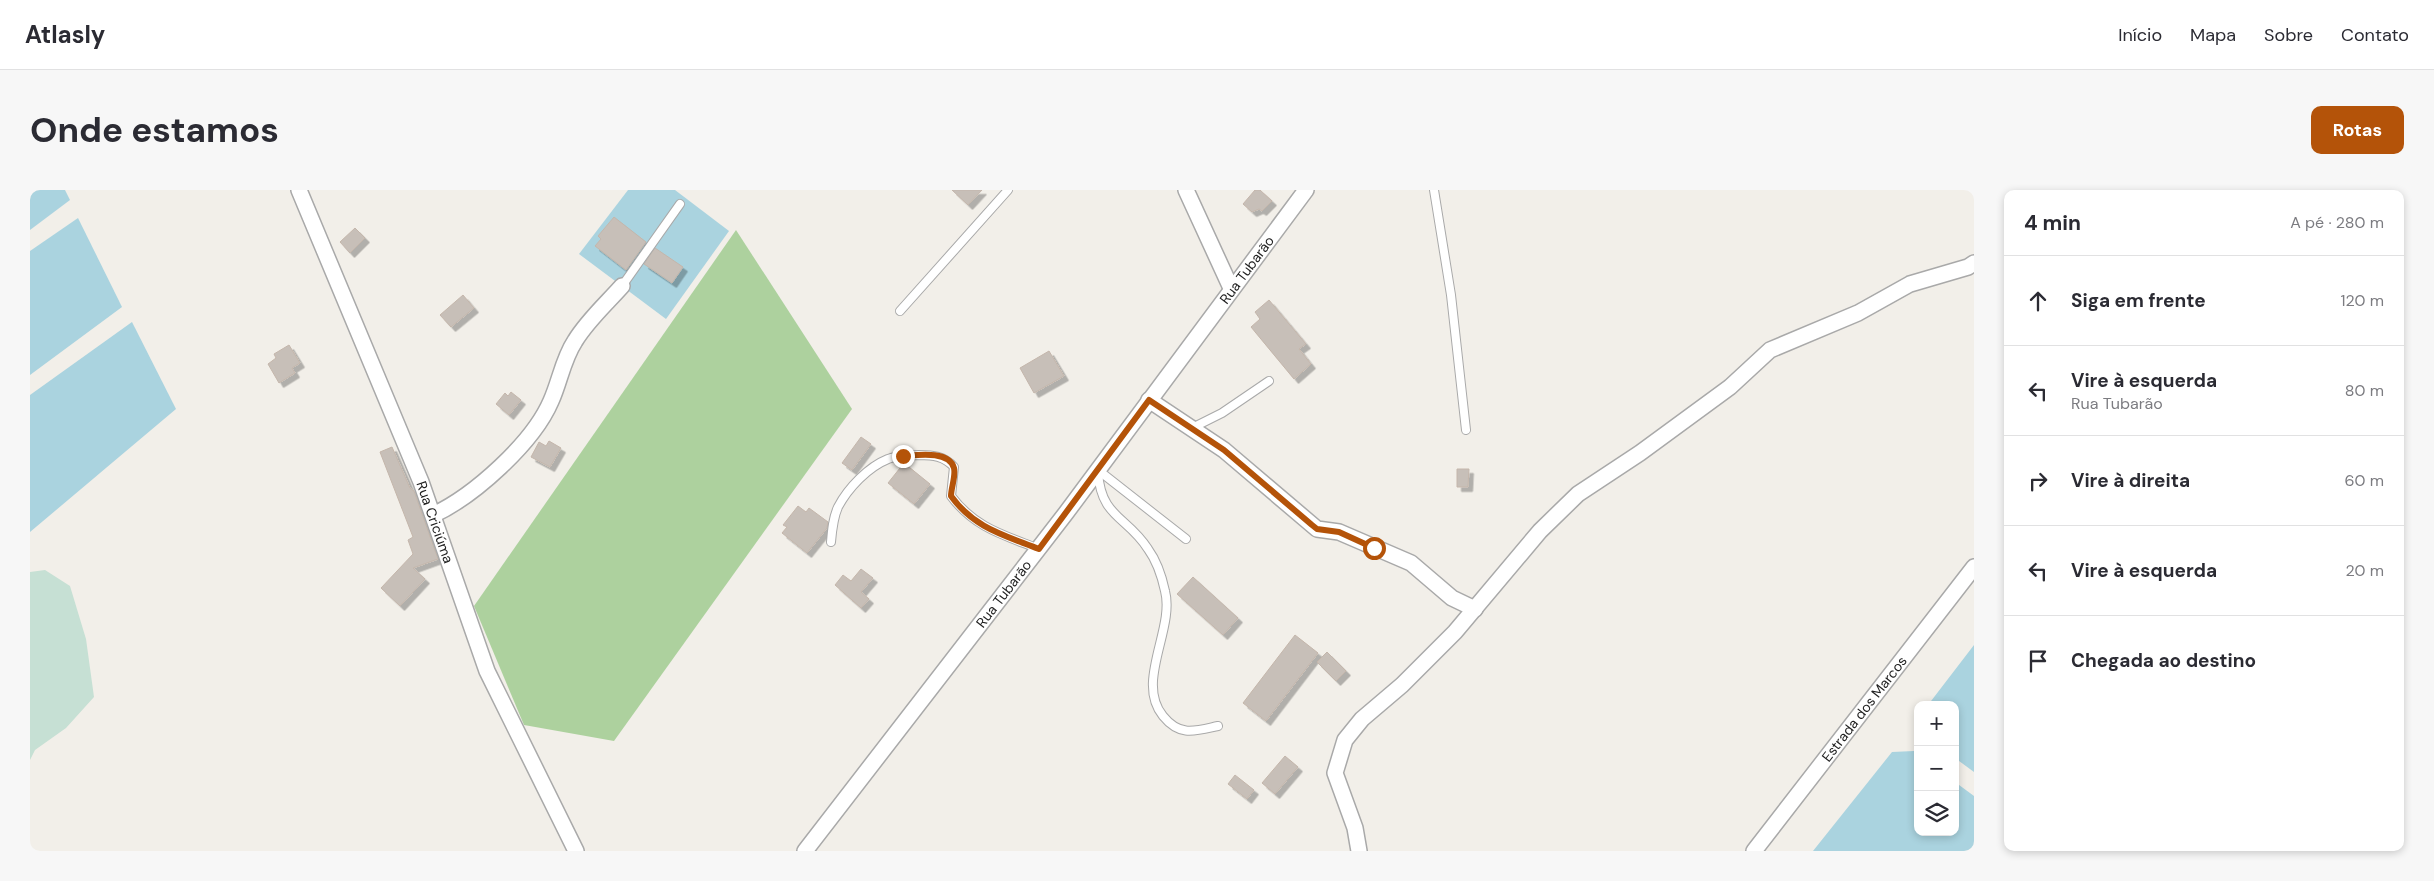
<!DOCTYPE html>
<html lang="pt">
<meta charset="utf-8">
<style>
body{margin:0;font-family:"DM Sans",sans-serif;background:#f7f7f7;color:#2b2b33}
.controls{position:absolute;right:15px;bottom:15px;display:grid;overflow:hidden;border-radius:10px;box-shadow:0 2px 8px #0003}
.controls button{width:45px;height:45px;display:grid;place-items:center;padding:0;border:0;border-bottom:1px solid #e1e1e2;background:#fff;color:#2b2b33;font:25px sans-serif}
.stop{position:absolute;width:15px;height:15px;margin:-11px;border:4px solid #b45309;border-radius:50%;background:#fff}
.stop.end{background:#b45309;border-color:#fff;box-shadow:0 1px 5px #0008}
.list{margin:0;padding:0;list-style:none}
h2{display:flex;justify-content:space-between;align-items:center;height:65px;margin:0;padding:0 20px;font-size:21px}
h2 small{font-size:16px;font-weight:400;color:#7c7c81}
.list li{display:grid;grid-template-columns:32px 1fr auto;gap:15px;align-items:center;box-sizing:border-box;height:90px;padding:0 20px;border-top:1px solid #e1e1e2}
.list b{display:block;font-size:19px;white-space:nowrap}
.list p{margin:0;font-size:16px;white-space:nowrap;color:#7c7c81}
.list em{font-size:16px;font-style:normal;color:#7c7c81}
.icon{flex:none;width:28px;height:28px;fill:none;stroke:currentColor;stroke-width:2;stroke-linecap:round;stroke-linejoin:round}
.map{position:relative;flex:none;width:1944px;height:661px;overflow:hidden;border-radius:10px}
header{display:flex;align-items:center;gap:30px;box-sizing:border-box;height:70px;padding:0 25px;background:#fff;border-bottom:1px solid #e1e1e2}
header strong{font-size:24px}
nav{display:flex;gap:28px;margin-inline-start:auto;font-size:18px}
.intro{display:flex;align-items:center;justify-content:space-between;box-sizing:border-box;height:120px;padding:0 30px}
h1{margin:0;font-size:35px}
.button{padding:12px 22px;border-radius:10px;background:#b45309;color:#fff;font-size:18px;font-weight:700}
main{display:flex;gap:30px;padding:0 30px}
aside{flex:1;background:#fff;border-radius:10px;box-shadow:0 2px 8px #0003}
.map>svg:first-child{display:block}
.forest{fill:#add19e}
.wetland{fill:#c6e0d4}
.water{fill:#aad3df}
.building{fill:#c7bfb8;stroke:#c4b6ab;filter:url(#shadow)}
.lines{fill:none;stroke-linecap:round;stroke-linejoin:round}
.lane-casing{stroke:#a9a9a9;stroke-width:10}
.street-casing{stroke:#a9a9a9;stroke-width:18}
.lane{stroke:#fff;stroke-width:8}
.street{stroke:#fff;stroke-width:15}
.route{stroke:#b45309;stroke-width:6}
.labels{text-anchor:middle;stroke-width:5;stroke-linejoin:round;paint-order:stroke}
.street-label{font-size:14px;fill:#222;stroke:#fff}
</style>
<header>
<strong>Atlasly</strong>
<nav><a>Início</a><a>Mapa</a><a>Sobre</a><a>Contato</a></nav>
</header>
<div class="intro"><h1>Onde estamos</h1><a class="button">Rotas</a></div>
<main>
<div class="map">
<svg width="1944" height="661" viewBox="0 0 1944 661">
<defs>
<filter id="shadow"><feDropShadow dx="4.5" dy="4.5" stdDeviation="0" flood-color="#0004"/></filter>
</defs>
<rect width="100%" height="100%" fill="#f2efe9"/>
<polygon class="forest" points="706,40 822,219 584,551 494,535 444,416"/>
<polygon class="wetland" points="15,380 40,396 56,449 64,507 36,538 5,560 0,570 0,382"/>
<g class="water">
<polygon points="0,0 35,0 40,10 0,40"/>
<polygon points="598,0 645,0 699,41 636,129 549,64"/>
<polygon points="48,28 92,117 0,185 0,61"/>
<polygon points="102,132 146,219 0,342 0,205"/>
<polygon points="1944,455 1944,582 1925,568 1925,515 1898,515"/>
<polygon points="1884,561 1888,564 1888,642 1925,642 1925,592 1944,606 1944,661 1783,661 1862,562"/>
</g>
<g class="building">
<polygon points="922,0 952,0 938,15"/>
<polygon points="1225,0 1230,0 1242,11 1232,21 1229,19 1222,22 1213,14"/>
<polygon points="584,27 616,52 596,80 565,56 571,49 568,46"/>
<polygon points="325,38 335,48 320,63 310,52"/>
<polygon points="625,58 653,77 642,93 614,74"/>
<polygon points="433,105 444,118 421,137 410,125"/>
<polygon points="1239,110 1276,154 1269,159 1281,174 1264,189 1221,137 1230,129 1225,122"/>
<polygon points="259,155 270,173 262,178 265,183 249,193 238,174 246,168 244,164"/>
<polygon points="1019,161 1034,186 1004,203 990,178"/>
<polygon points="481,202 491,210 479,225 466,214 475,203 478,206"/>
<polygon points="831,247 841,254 822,280 812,273"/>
<polygon points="519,251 531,258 520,277 501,267 509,252 516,256"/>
<polygon points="362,257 380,298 384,301 408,369 383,378 395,389 370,416 351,398 383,364 378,350 383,347 350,262"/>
<polygon points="874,273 900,294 884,314 858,293"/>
<polygon points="1427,279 1439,279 1438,297 1427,297"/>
<polygon points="768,316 776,322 779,318 798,332 797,338 777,363 752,343 757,337 753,335"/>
<polygon points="831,379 843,388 831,402 839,409 831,418 805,395 813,385 821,391"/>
<polygon points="1163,387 1208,428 1193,445 1147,404"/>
<polygon points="1265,445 1288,463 1236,531 1213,513"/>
<polygon points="1297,462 1316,481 1306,491 1287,472"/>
<polygon points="1255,566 1268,577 1245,604 1232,593"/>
<polygon points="1205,585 1224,600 1217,609 1198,594"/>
</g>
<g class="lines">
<g class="lane-casing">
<g id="lane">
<polyline points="1404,0 1421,105 1436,240"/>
<polyline points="592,96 650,14"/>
<polyline points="870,121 978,0"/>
<polyline points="1162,238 1192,223 1239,191"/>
<polyline points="1068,280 1156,349"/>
<path d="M 1068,282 C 1071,328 1097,326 1118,359 C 1126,370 1132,387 1135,401 C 1145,439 1105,492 1133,526 C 1150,547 1165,541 1188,536"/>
<path d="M 801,352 C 802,340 803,328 808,317 C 818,298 838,277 858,269 C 867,265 879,266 889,265 C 903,265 914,266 924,277 L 921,306 C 945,338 974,345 1009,359"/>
</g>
</g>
<g class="street-casing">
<g id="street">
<path id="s1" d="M 269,0 L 391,292 L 457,481 L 546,661"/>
<polyline points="1156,0 1201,98"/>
<polyline points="1119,210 1194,260 1287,339 1309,342 1381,373 1422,408 1445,419"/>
<path d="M 403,325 C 444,306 503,253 521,211 C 530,191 533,169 545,151 C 557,131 576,114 592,96"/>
<path id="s2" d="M 775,661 L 1036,323 L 1276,0"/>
<polyline points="1329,661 1325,638 1305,583 1315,550 1332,529 1372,495 1425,442 1510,341 1548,304 1610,263 1700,197 1740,160 1828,123 1880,94 1938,77 1944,73"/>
<path id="s3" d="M 1724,661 L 1944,377"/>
</g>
</g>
<use href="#lane" class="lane"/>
<use href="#street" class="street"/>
</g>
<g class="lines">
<path class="route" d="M 873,266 C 887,265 919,260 924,278 C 926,286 921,298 921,306 C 944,338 974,345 1009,359 L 1119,210 L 1194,260 L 1282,335 L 1287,339 L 1309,342 L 1344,358"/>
</g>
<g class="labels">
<g class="street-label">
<text dy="5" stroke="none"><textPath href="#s2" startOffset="730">Rua Tubarão</textPath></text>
<text dy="5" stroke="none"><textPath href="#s1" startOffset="359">Rua Criciúma</textPath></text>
<text dy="5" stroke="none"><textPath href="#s2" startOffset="325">Rua Tubarão</textPath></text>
<text dy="5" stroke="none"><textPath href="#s3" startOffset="180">Estrada dos Marcos</textPath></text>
</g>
</g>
</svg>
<div class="controls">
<button>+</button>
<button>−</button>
<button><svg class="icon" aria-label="layers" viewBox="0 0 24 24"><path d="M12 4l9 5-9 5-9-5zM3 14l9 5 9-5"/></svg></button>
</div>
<div class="stop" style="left:1344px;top:358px"></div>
<div class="stop end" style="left:873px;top:266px"></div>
</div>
<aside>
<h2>4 min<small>A pé · 280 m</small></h2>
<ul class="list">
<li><svg class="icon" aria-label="ahead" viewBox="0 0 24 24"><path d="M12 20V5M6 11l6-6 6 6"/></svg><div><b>Siga em frente</b></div><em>120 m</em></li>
<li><svg class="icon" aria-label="left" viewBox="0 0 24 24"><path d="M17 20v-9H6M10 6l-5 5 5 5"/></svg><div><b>Vire à esquerda</b><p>Rua Tubarão</p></div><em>80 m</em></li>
<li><svg class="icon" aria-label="right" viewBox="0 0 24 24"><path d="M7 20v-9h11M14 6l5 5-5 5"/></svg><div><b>Vire à direita</b></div><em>60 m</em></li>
<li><svg class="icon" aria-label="left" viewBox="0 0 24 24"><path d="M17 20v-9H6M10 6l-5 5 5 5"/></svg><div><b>Vire à esquerda</b></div><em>20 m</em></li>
<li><svg class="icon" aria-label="arrive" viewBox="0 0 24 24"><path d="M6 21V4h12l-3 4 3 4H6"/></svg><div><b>Chegada ao destino</b></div></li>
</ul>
</aside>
</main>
